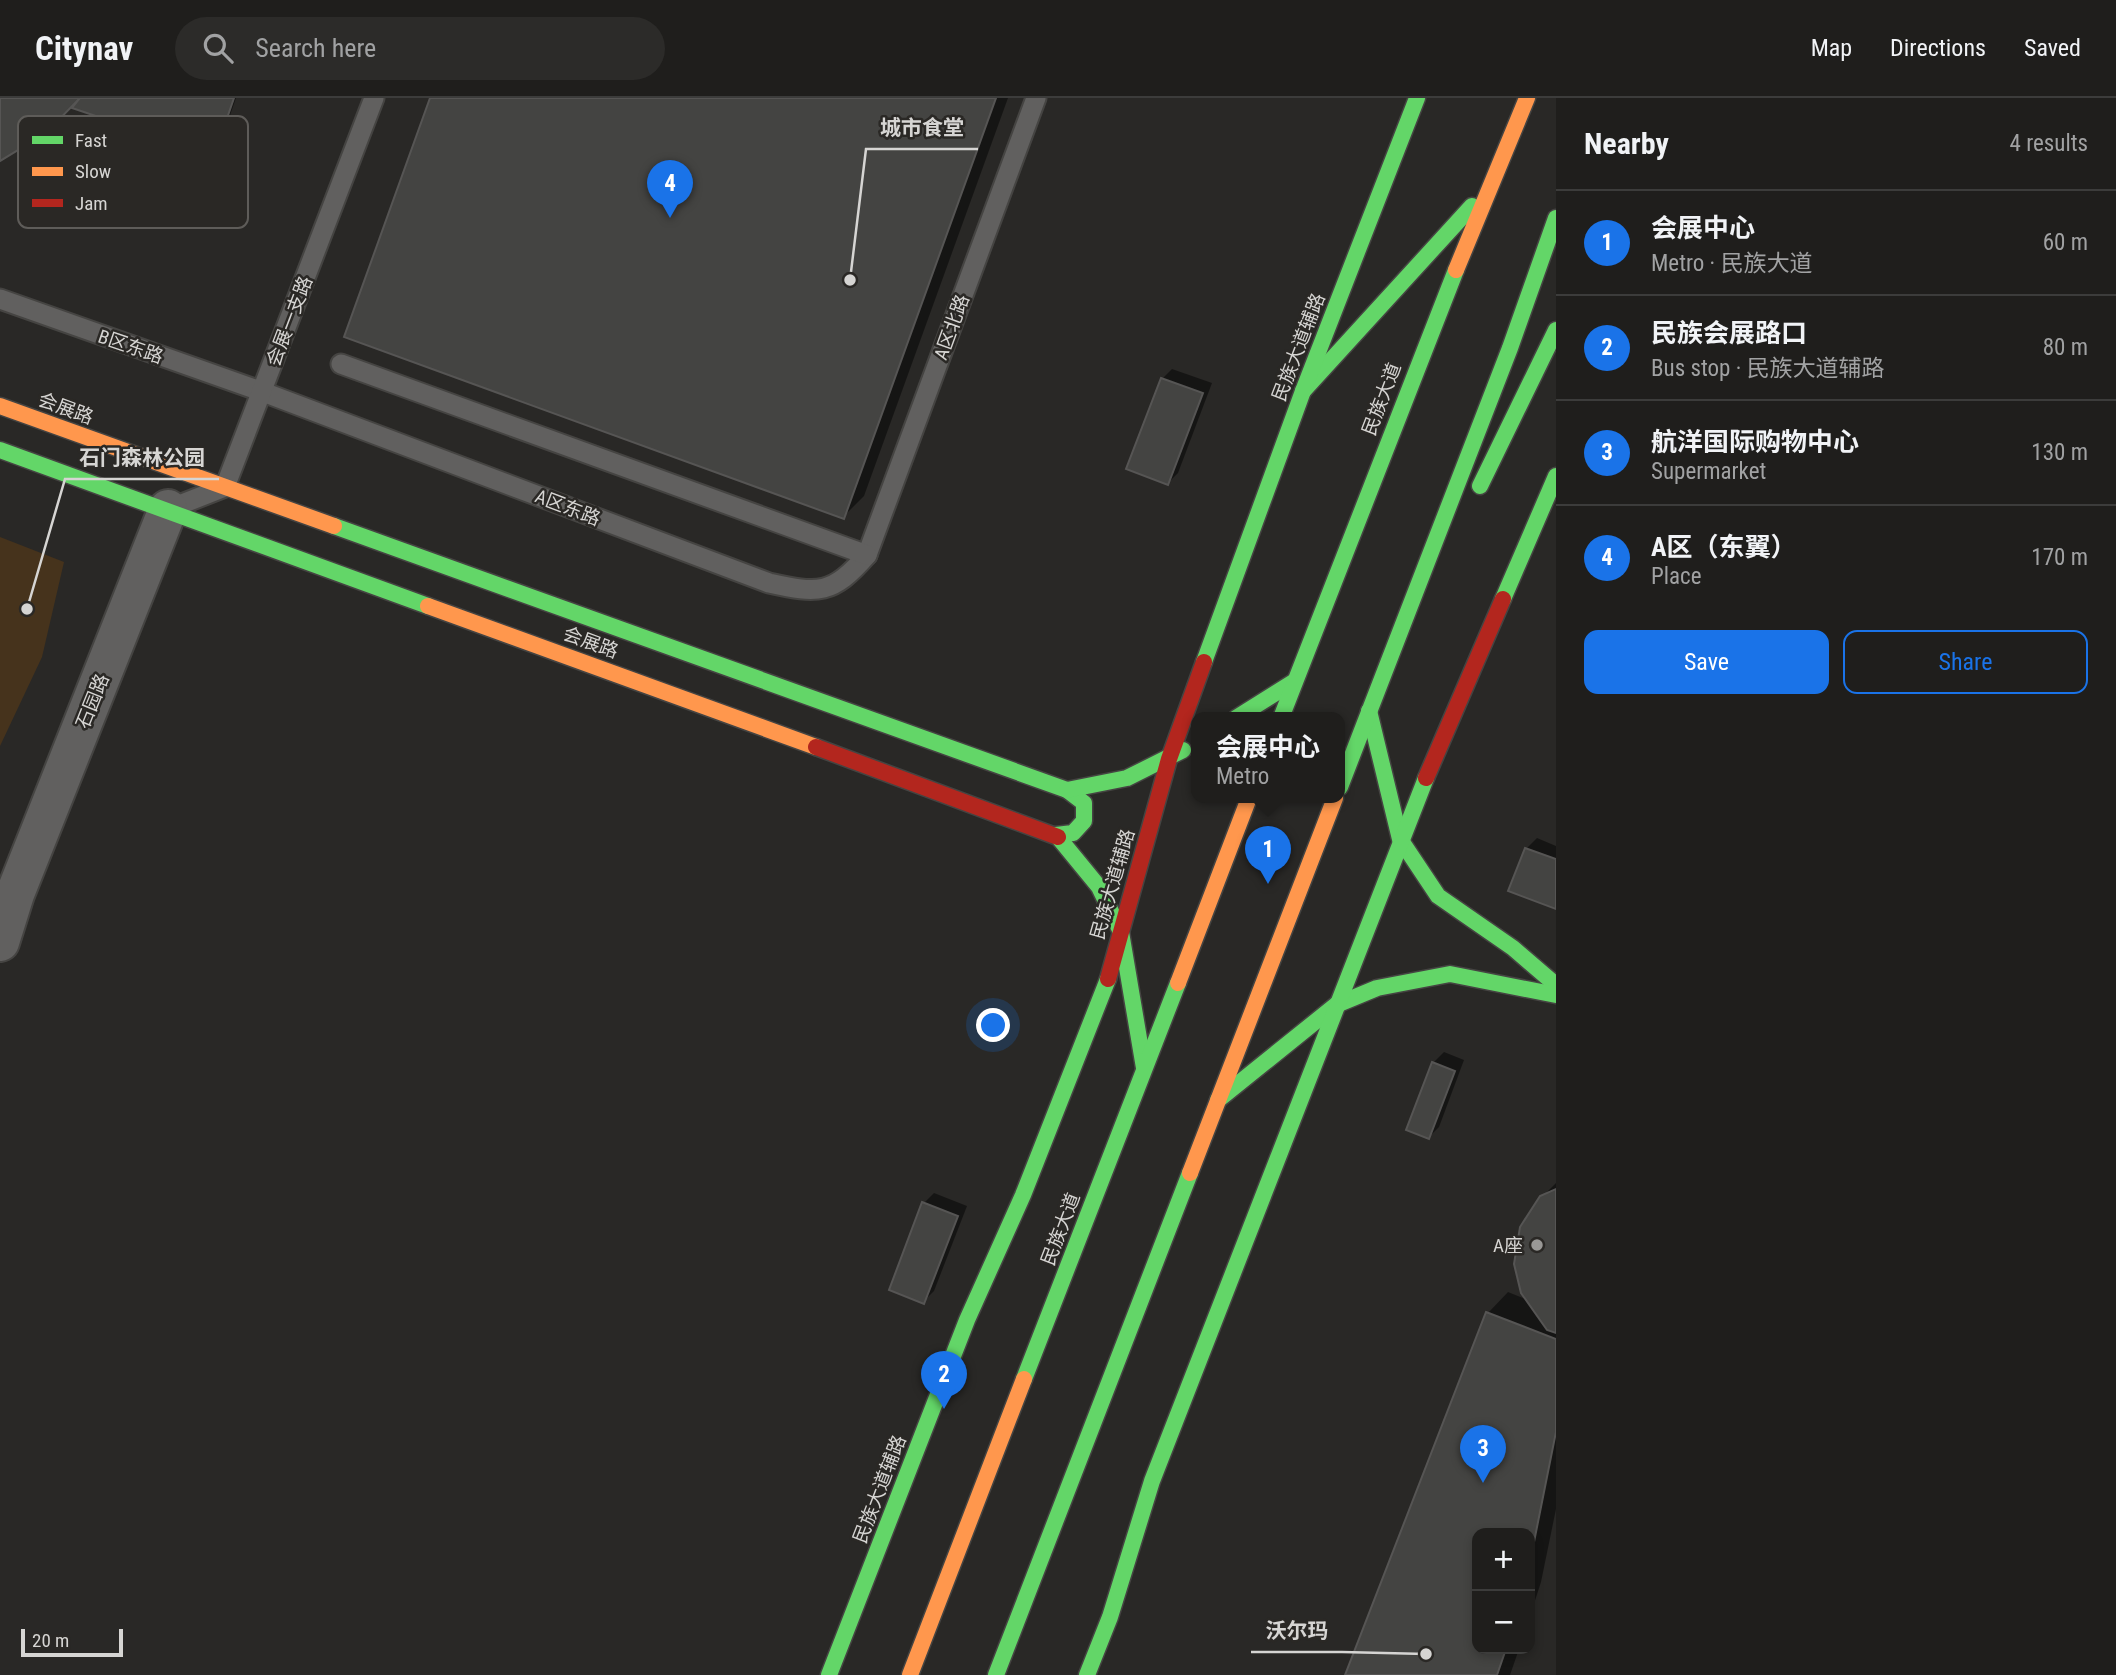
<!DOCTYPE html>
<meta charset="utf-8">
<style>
body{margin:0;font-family:"Roboto Condensed","Noto Sans SC",sans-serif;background:#2c2b29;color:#f1f3f6}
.controls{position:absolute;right:21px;bottom:21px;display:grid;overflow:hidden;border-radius:14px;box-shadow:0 4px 10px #0003}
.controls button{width:63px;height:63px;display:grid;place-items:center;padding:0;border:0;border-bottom:2px solid #3c3c3b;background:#1f1e1c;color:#f1f3f6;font:35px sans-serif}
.scale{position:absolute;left:21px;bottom:18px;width:102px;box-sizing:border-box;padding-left:7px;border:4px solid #d6d5d3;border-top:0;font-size:19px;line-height:24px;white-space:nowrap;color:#d6d5d3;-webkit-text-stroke:5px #2a2825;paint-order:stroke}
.you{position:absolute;left:994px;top:928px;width:24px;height:24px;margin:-18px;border:5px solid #fff;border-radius:50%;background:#1a73e8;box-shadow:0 0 0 10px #1a73e833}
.badge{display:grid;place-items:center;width:46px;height:46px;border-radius:50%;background:#1a73e8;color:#fff;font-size:23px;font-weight:700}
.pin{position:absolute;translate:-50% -58px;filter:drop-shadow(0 2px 4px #0008)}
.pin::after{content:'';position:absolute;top:37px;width:24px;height:21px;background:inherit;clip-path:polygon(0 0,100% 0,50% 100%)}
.popup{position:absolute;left:1191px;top:614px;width:154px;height:91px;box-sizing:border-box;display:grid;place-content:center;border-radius:14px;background:#1f1e1c;filter:drop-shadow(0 2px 5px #0005);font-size:23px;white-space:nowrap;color:#a1a2a3}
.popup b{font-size:26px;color:#f1f3f6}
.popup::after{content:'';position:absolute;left:50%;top:100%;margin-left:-14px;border:14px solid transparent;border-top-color:#1f1e1c}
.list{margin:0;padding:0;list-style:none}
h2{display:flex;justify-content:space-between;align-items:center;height:91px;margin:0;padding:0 28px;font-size:30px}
h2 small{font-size:23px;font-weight:400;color:#a1a2a3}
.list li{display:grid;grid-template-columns:46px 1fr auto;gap:21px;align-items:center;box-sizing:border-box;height:105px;padding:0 28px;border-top:2px solid #3c3c3b}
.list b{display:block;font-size:26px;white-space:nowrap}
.list p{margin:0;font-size:23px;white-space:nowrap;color:#a1a2a3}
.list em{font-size:23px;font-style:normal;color:#a1a2a3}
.actions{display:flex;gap:14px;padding:21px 28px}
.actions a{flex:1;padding:16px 0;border:2px solid #1a73e8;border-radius:14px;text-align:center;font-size:24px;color:#1a73e8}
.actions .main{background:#1a73e8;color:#fff}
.icon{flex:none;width:38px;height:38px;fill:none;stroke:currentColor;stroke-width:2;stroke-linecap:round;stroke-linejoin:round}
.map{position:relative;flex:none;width:1556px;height:1577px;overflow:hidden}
header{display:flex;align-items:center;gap:42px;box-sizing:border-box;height:98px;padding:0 35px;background:#1f1e1c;border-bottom:2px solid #3c3c3b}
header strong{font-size:33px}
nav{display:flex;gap:38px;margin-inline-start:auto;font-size:24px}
.search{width:490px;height:63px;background:#2c2b29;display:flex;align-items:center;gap:18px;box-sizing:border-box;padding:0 24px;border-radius:38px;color:#a1a2a3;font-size:26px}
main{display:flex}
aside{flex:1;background:#1f1e1c}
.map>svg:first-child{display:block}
.green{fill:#46331c}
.shadow{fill:#0007}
.building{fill:#444442;stroke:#565554;stroke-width:2}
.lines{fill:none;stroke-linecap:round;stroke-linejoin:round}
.lane-casing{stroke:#454442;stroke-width:23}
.street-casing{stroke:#454442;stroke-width:42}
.fast-casing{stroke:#454442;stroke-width:19}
.slow-casing{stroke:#454442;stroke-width:19}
.jam-casing{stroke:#454442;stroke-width:19}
.lane{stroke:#61605f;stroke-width:19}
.street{stroke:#61605f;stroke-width:38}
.fast{stroke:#63d668;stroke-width:16}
.slow{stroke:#ff974d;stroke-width:16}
.jam{stroke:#b3261e;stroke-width:16}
.poi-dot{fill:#999896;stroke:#2a2825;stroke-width:2.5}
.labels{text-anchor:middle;stroke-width:5;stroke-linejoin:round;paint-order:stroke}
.street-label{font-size:19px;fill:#d6d5d3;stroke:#2a2825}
.poi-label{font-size:19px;fill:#d6d5d3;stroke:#2a2825;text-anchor:end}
.key{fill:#2a2825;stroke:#5e5c59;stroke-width:2}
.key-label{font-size:19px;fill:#d6d5d3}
.leader{fill:none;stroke:#d6d5d3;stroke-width:2.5}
.callout-dot{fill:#d6d5d3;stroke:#2a2825;stroke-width:2.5}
.callout-label{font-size:21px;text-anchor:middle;font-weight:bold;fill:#d6d5d3;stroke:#2a2825;stroke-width:5;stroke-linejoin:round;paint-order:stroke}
</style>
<header>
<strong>Citynav</strong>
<div class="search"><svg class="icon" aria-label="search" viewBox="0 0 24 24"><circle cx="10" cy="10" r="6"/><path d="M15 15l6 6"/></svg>Search here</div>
<nav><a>Map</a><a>Directions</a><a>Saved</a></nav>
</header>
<main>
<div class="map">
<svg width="1556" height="1577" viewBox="0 0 1556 1577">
<rect width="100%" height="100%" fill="#292826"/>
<polygon class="green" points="0,439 64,464 42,559 0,648"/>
<g class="shadow">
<polygon points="79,0 236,0 218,52 213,56"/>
<polygon points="432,0 1008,0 864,398 843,419"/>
<polygon points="1172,271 1212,285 1178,375 1168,385 1162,281"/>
<polygon points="1537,740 1556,748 1556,809 1526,751"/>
<polygon points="1444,954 1464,962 1439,1029 1429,1039 1433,965"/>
<polygon points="1556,1085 1556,1411 1541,1484 1530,1518 1530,1435 1477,1435 1477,1551 1519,1551 1510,1577 1347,1577 1488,1215 1508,1194 1528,1202 1542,1099"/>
<polygon points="934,1095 967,1108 934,1193 924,1203 924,1105"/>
</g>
<g class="building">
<polygon points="0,0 80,0 46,35 0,63"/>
<polygon points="80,0 234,0 214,58 72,10"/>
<polygon points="430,0 996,0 844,421 344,239"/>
<polygon points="1161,280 1203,295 1168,387 1126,371"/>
<polygon points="1525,750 1556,761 1556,811 1508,793"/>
<polygon points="1432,964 1455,973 1429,1041 1406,1032"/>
<polygon points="1556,1091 1556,1235 1547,1232 1521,1195 1514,1166 1520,1129 1540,1098"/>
<polygon points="922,1104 958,1118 924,1206 889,1192"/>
<polygon points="1486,1214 1556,1241 1556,1334 1530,1464 1530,1435 1477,1435 1477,1551 1506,1551 1497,1577 1345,1577"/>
</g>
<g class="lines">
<g class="lane-casing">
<g id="lane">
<path d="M 0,201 L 263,294 L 769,485 C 819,496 832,497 867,457 L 1036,0"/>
<polyline points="341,266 867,457"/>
<polyline points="169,411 225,389 374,0"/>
</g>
</g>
<g class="street-casing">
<polyline id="street" points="0,844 15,796 168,411"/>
</g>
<g class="fast-casing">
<g id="fast">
<polyline points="1303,293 1472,108"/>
<polyline points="0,352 428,508"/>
<polyline points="1480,388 1556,232"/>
<polyline points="334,428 1067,692 1084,705 1084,723 1073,735 1056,737"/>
<polyline points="1503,501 1556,378"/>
<polyline points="1204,564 1303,293 1417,0"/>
<polyline points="1369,613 1400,741 1438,798 1513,850 1556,887"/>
<polyline points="1236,620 1295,583"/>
<polyline points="1281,620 1456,172"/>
<polyline points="1340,689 1510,250 1556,120"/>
<polyline points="1067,692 1127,680 1183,652"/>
<polyline points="1058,739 1099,789 1121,834 1144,970"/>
<polyline points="1218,1002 1336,907 1377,890 1450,876 1556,897"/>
<polyline points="1024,1281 1178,885"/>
<polyline points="829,1577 967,1222 1023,1097 1108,881"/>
<polyline points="996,1577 1190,1075"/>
<polyline points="1087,1577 1110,1519 1152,1383 1426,680"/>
</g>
</g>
<g class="slow-casing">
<g id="slow">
<polyline points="1456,172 1527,0"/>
<polyline points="0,308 334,428"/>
<polyline points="428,508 816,649"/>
<polyline points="1178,885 1249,700"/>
<polyline points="1190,1075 1335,700"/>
<polyline points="910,1577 1024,1281"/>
</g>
</g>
<g class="jam-casing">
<g id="jam">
<polyline points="816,649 1058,739"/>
<polyline points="1426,680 1503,501"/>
<polyline points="1108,881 1169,661 1204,564"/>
</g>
</g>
<use href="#lane" class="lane"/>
<use href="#street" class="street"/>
<use href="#fast" class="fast"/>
<use href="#slow" class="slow"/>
<use href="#jam" class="jam"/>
</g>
<circle class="poi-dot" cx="1537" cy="1147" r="7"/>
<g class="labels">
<g class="street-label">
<text transform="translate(289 223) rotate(-69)" y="7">会展一支路</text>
<text transform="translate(951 229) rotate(-70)" y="7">A区北路</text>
<text transform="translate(131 248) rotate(19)" y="7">B区东路</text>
<text transform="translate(1298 249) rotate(-69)" y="7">民族大道辅路</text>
<text transform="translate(1381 301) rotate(-69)" y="7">民族大道</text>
<text transform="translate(66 310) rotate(20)" y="7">会展路</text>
<text transform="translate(568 409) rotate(21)" y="7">A区东路</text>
<text transform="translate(591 544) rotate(20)" y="7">会展路</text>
<text transform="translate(92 603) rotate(-68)" y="7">石园路</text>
<text transform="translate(1112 786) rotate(-74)" y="7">民族大道辅路</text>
<text transform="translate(1060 1131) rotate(-69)" y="7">民族大道</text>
<text transform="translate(879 1391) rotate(-69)" y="7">民族大道辅路</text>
</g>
<g class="poi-label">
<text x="1523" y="1154">A座</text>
</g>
</g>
<rect x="18" y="18" width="230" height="112" rx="10" class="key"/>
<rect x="32" y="38" width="31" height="8" fill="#63d668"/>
<rect x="32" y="69" width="31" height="9" fill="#ff974d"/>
<rect x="32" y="101" width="31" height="8" fill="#b3261e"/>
<g class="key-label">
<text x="75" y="49">Fast</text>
<text x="75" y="80">Slow</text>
<text x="75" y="112">Jam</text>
</g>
<path class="leader" d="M850 182L866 51H978M27 511L65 381H219M1426 1556L1342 1554H1251"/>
<g class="callout-dot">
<circle cx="850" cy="182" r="7"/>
<circle cx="27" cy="511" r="7"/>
<circle cx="1426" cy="1556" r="7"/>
</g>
<g class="callout-label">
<text x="922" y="37">城市食堂</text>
<text x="142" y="367">石门森林公园</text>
<text x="1297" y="1540">沃尔玛</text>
</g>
</svg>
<div class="controls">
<button>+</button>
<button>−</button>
</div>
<div class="scale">20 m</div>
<div class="you"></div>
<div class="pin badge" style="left:1268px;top:786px">1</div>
<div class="popup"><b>会展中心</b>Metro</div>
<div class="pin badge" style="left:944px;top:1311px">2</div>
<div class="pin badge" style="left:1483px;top:1385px">3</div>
<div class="pin badge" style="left:670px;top:120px">4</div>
</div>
<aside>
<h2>Nearby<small>4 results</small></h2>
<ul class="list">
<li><span class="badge">1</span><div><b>会展中心</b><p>Metro · 民族大道</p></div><em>60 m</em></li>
<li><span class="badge">2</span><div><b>民族会展路口</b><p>Bus stop · 民族大道辅路</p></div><em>80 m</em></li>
<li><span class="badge">3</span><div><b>航洋国际购物中心</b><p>Supermarket</p></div><em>130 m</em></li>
<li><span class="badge">4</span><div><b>A区（东翼）</b><p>Place</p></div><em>170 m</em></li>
</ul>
<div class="actions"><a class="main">Save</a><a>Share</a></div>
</aside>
</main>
